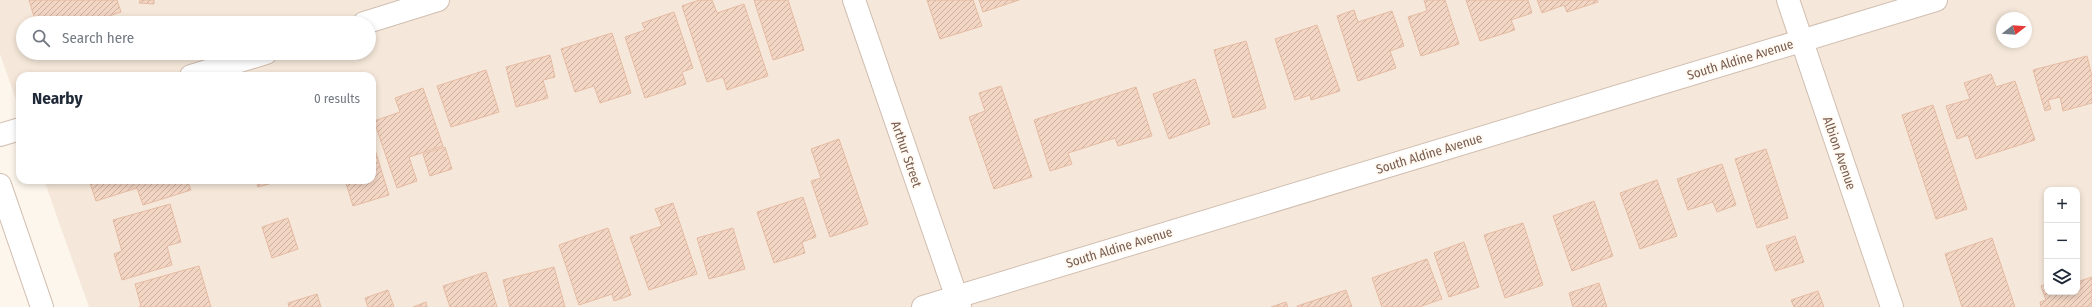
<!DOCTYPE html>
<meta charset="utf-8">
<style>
body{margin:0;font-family:"Fira Sans Condensed",sans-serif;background:#f2f2f3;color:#1f2937}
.controls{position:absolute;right:12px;bottom:12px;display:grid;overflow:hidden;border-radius:8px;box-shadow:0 2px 6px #0003}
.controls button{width:36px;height:36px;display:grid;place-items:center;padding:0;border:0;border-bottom:1px solid #e0e1e3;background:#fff;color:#1f2937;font:20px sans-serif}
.compass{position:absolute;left:1996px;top:12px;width:36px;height:36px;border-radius:50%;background:#fff;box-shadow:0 2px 6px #0003;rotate:73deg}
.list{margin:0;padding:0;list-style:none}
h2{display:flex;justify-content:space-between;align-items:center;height:52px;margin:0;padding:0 16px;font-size:17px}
h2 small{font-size:13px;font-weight:400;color:#747a83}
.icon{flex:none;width:22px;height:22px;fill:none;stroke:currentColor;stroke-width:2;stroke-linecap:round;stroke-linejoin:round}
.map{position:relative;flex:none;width:2092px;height:307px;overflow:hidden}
.search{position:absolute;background:#fff;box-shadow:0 2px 6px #0003;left:16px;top:16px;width:360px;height:44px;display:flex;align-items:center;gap:10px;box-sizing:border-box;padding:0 14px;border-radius:22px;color:#747a83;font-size:15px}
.panel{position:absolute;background:#fff;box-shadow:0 2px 6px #0003;left:16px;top:72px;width:360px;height:112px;border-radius:12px}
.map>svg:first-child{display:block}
.residential{fill:#f5e8da;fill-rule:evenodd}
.building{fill:url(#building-hatch);stroke:#e6bba3}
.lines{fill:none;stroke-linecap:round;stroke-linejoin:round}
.minor-casing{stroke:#d1beb0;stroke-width:24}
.tertiary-casing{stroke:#d1beb0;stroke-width:24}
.minor{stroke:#fff;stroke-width:22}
.tertiary{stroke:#fff;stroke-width:22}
.labels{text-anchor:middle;stroke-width:4;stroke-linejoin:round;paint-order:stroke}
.street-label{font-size:13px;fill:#7a5c4d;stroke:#fffaf3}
</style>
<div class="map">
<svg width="2092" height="307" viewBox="0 0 2092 307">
<defs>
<pattern id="building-hatch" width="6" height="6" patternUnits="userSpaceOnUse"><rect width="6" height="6" fill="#f3d5c3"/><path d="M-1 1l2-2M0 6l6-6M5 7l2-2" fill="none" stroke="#cab0a1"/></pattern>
</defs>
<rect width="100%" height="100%" fill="#fdf6ec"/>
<path class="residential" d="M 0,0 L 2092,0 L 2092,307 L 89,307 L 44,180 L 372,180 L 372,76 L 20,76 L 20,111 L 0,54 ZM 2002,18 L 2026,18 L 2026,42 L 2002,42 ZM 23,23 L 369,23 L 369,53 L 23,53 ZM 2047,190 L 2077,190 L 2077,292 L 2047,292 Z"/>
<g class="building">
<polygon points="29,0 117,0 121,12 88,23 36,23"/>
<polygon points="140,0 154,0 154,4 139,3"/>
<polygon points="699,0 712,0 717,13 744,4 768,76 727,90 723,77 707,82 682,6"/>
<polygon points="754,0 788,0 804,50 773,60"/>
<polygon points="927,0 973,0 982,26 940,39"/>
<polygon points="979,0 1019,0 983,12"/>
<polygon points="1424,0 1445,0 1459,44 1421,56 1408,17 1427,11"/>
<polygon points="1466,0 1528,0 1532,13 1511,20 1515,30 1480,41"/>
<polygon points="1537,0 1597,0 1598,2 1567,12 1564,5 1542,13"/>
<polygon points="1354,10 1358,22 1392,11 1404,46 1390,51 1396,68 1358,81 1337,16"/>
<polygon points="674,12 693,68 682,72 686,84 645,98 625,37 645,30 642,23"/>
<polygon points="1317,25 1340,91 1311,100 1310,95 1295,100 1275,39"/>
<polygon points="612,33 631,93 600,103 594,86 575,92 561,49"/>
<polygon points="1246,41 1266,108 1233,118 1214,50"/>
<polygon points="550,55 555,77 543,80 548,98 516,107 506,67"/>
<polygon points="2087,56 2092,76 2092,103 2063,111 2060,97 2048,100 2051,109 2045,111 2033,70"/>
<polygon points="486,70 499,112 451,127 437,86"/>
<polygon points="1991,74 1996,87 2015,81 2035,140 1976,159 1968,135 1957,139 1946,106 1970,99 1964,83"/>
<polygon points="1195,79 1210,124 1169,139 1153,94"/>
<polygon points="1001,86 1032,177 994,189 969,117 985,111 979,93"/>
<polygon points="1136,87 1152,136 1118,146 1115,138 1068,153 1072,164 1050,171 1034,120"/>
<polygon points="423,88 443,146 409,157 417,181 397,188 374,121 400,112 395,98"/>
<polygon points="1933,105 1967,209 1936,219 1902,115"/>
<polygon points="839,139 868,224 830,237 811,181 821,178 811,149"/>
<polygon points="372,140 389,195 353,206 345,180 372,180"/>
<polygon points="445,147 452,169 430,176 423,154"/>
<polygon points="1766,149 1788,218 1757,228 1735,159"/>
<polygon points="1722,164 1736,205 1717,212 1713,202 1688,210 1677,179"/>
<polygon points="89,180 187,180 191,190 143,205 137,188 96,201"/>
<polygon points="256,180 283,180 258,187"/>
<polygon points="1657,180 1677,236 1640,249 1620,193"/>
<polygon points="803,197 816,237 802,242 805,253 774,263 757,212"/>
<polygon points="1594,201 1613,256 1572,271 1553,216"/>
<polygon points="673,203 697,274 649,290 630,237 662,226 655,209"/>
<polygon points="170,204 181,242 167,246 172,265 122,280 114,254 122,251 113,220"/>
<polygon points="288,218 298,249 272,258 262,227"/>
<polygon points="1523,223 1543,285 1505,298 1484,235"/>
<polygon points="608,228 631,295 614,301 612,294 579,305 559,245"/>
<polygon points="733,228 745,269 709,279 697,238"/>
<polygon points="1795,236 1804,262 1775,271 1766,246"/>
<polygon points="1992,238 2015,307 1962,307 1945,254"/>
<polygon points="1464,242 1479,287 1449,297 1434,253"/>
<polygon points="1427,259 1442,299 1419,307 1382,307 1372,278"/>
<polygon points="199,266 211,307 139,307 141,306 135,284"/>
<polygon points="554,267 565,307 510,307 503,280"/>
<polygon points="486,272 497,307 450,307 443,286"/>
<polygon points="2092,277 2092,307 2041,307 2040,302 2046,300 2041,286 2047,284 2047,292 2077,292 2077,282"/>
<polygon points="1599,283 1607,307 1573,307 1569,293"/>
<polygon points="388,290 394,307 368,307 365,298"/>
<polygon points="1346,290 1352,307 1297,307 1297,306"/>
<polygon points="1818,291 1824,307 1794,307 1791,300"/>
<polygon points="317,294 321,307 289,307 288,303"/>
<polygon points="426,302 427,307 413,307"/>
<polygon points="1286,302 1288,307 1271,307"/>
</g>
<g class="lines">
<g class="minor-casing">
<g id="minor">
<polyline points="854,0 960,307"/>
<polyline points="1788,0 1892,307"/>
<polyline points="364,23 438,0"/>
<polyline points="191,76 266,53"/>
<polyline points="0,135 20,129"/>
<polyline points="923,307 1936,0"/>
</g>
</g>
<g class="tertiary-casing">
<polyline id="tertiary" points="0,185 42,307"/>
</g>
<use href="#minor" class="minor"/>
<use href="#tertiary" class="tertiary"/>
</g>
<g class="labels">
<g class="street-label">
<text transform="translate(1740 59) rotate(-17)" y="5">South Aldine Avenue</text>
<text transform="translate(1429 153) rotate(-17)" y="5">South Aldine Avenue</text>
<text transform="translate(1840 153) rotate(71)" y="5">Albion Avenue</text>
<text transform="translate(907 154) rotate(71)" y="5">Arthur Street</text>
<text transform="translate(1119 247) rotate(-17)" y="5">South Aldine Avenue</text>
</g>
</g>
</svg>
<div class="controls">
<button>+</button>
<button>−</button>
<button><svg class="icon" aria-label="layers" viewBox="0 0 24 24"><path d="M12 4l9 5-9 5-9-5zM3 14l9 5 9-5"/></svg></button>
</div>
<svg class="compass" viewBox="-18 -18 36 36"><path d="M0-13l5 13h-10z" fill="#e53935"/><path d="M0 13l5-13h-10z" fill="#747a83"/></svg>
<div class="search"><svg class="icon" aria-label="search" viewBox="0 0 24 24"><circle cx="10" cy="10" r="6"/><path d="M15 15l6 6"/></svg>Search here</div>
<section class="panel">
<h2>Nearby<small>0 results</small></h2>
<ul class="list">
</ul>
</section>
</div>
